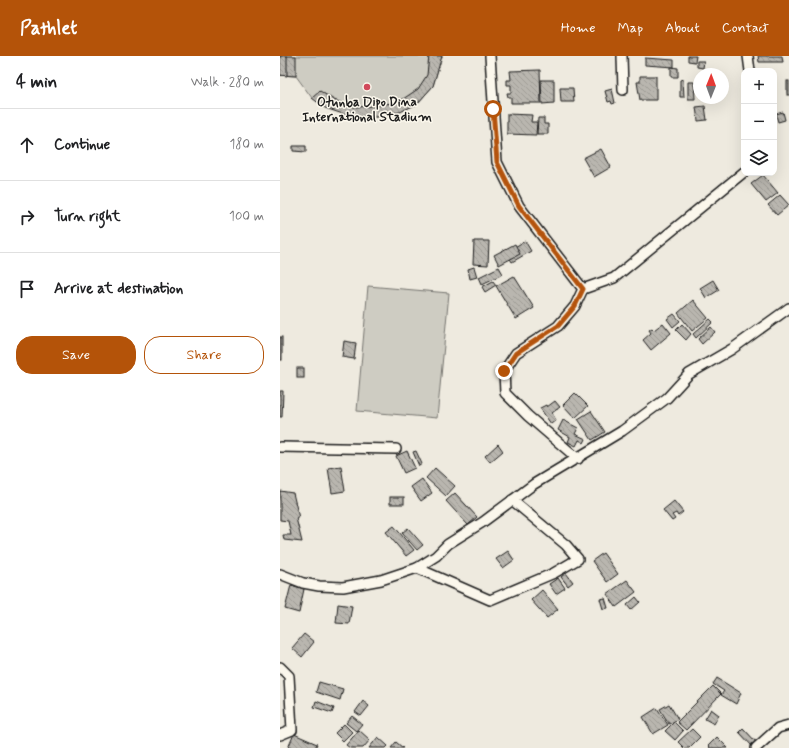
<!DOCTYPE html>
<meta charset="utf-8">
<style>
body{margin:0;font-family:Mynerve,sans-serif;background:#f2f2f2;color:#202124}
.controls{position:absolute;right:12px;top:12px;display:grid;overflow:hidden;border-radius:8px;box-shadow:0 4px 16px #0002}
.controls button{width:36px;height:36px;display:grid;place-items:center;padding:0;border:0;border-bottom:1px solid #e0e0e0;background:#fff;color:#202124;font:20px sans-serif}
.compass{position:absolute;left:413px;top:12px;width:36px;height:36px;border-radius:50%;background:#fff;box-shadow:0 4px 16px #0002;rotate:1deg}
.stop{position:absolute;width:12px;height:12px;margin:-9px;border:3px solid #b45309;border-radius:50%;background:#fff}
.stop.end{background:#b45309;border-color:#fff;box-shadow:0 1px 4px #0008}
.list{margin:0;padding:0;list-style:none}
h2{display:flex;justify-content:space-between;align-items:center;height:52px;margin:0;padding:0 16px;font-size:17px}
h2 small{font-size:13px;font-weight:400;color:#757577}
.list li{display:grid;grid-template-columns:26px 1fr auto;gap:12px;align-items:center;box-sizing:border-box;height:72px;padding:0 16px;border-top:1px solid #e0e0e0}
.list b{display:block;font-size:15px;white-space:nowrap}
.list em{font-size:13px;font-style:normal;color:#757577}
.actions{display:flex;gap:8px;padding:12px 16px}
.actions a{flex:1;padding:9px 0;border:1px solid #b45309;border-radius:16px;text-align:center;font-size:14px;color:#b45309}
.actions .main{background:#b45309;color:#fff}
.icon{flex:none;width:22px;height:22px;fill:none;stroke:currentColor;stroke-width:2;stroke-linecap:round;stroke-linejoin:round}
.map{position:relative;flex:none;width:509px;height:692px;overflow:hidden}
header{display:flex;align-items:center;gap:24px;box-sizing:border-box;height:56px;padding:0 20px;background:#b45309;color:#fff}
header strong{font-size:19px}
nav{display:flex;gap:22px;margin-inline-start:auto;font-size:14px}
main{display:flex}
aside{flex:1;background:#fff}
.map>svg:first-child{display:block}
.pitch{fill:#ceccc2;stroke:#75746f}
.building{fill:url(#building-back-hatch);stroke:#1c1c1c}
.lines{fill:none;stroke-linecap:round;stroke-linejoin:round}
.minor-casing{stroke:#1c1c1c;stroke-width:12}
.minor{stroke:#fbf7ec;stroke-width:9}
.route{stroke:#b45309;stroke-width:5}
.poi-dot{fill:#d1495b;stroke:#fbf7ec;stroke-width:1.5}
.labels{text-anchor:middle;stroke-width:3;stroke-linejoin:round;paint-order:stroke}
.poi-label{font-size:13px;font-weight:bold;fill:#1c1c1c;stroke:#fbf7ec}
</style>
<header>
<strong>Pathlet</strong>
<nav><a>Home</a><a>Map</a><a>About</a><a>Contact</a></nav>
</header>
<main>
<aside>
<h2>4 min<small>Walk · 280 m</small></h2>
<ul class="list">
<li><svg class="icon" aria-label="ahead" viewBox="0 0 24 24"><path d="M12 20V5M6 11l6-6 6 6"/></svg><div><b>Continue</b></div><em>180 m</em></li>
<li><svg class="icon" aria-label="right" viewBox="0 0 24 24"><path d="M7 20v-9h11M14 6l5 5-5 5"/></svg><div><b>Turn right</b></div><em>100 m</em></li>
<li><svg class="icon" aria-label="arrive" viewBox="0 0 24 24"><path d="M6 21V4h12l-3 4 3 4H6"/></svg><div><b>Arrive at destination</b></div></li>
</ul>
<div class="actions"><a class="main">Save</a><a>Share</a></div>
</aside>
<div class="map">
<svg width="509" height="692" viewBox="0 0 509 692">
<defs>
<pattern id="building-back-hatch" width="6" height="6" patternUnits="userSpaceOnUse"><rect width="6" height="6" fill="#b9b6af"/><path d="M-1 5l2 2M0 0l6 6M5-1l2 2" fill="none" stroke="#9e9c96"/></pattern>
</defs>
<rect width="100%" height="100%" fill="#eeeadf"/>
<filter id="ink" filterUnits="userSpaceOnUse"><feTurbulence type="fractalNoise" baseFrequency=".025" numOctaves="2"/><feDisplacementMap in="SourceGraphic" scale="8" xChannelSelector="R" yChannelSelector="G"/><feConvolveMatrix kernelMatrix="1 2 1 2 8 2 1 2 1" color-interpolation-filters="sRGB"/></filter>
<g filter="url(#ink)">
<g class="pitch">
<polygon points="0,0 162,0 153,30 137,48 120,56 96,61 69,60 32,42 16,20 0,19"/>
<polygon points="88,230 169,237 157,362 77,355"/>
</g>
<g class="building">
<polygon points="0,0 16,0 16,20 0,19"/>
<polygon points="0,0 7,0 7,20 0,19"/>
<polygon points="149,0 162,0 153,30 137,48 120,56 96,61 69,60 45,52 32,42 40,35 54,44 74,51 97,50 120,45 138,33 147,19"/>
<polygon points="408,0 416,0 415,6 408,5"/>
<polygon points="478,0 502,0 503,6 479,6"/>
<polygon points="365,2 394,4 394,11 365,9"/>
<polygon points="417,5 424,5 423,12 417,11"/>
<polygon points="391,11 398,12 398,21 391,21"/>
<polygon points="260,14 261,47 231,47 231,41 228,41 227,37 231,37 231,29 227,29 227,24 231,24 230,15"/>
<polygon points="360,20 376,20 376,44 360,44 357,26 360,26"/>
<polygon points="403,23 404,41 400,41 400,24"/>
<polygon points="261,24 274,24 274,47 262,48"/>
<rect x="507" y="25" width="2" height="14"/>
<polygon points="408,26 414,26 415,43 408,43"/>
<polygon points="280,32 293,32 294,46 281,46"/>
<polygon points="332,33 335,47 332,48 331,45 328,46 325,35"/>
<polygon points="425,50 427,64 418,65 416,51"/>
<polygon points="503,56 505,64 498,66 496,58"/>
<polygon points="227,58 252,59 251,66 257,66 256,79 227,78"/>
<polygon points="258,62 264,62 264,68 268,68 268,78 257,78"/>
<polygon points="13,90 26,90 26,96 13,95"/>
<polygon points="321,93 331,111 314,121 303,102"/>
<polygon points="483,119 498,137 486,146 471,128"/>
<polygon points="500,139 509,149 497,159 488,149"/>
<polygon points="194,185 209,185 208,209 193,208"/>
<polygon points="245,185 251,195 232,206 226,196"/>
<polygon points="235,188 240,198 219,209 214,199"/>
<polygon points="194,211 197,221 190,223 188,213"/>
<polygon points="219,211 223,218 202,228 199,221"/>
<polygon points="234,220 254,252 236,263 216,230"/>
<polygon points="433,224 439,234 426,242 420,232"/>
<polygon points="213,225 216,229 205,236 202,231"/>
<polygon points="413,244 428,262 412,275 398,257"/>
<polygon points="394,258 400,265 393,271 387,263"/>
<polygon points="430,263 433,266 416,282 413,278"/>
<polygon points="383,267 391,277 371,294 363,284 371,277 369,274 372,272 374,274"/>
<polygon points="402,268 411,278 406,284 396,274"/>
<polygon points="431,271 435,276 422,288 418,283"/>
<rect x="0" y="281" width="2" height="23"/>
<polygon points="64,285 76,287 74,303 62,301"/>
<rect x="17" y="312" width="7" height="10"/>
<polygon points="0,335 3,335 2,361 0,361"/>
<polygon points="295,337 308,350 295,362 283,349"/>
<polygon points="275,345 280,351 272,357 276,364 271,368 260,352 266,349 267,351"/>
<polygon points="311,355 325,376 312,384 298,363"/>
<polygon points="283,364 298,372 295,378 306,383 304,387 299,384 296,390 288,386 290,381 278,374"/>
<polygon points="218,388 223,395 210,406 205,400"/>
<polygon points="127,395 135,412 124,417 116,400"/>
<polygon points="136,395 142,408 139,410 133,396"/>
<polygon points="61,410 65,435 52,437 48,412"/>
<polygon points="155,412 175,430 166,440 146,422"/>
<polygon points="142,423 152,437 141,445 131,431"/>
<polygon points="0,435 13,437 19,462 16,462 22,486 4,484 3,479 11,479 8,465 0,464"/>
<polygon points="175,437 197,461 188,469 166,445"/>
<rect x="110" y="441" width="14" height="7"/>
<polygon points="394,445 403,456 398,460 396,457 392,459 395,463 392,465 383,454"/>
<polygon points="114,470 134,494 126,500 106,476"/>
<polygon points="128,472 143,489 137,494 122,477"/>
<polygon points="228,495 234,504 223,512 216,503"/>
<polygon points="323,497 338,518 327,526 312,505"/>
<polygon points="286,517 293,526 288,530 281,521"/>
<polygon points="278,522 285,532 276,538 269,528"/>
<polygon points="347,524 356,536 336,551 327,538"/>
<polygon points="11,529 24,533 19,557 5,553"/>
<polygon points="262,534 278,553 267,562 251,544"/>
<polygon points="356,541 360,546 351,554 347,549"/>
<polygon points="325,542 328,552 323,553 320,543"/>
<polygon points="58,548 72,550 69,568 56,567"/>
<polygon points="24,578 34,586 22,601 12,592"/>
<polygon points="437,622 461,637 456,648 441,639 444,635 433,628"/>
<polygon points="39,626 63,633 60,644 36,636"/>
<polygon points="433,630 441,638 406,674 397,666"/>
<polygon points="36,645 54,652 52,657 34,651"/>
<polygon points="83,645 89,650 81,660 75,656"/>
<polygon points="389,648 398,663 389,668 380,653"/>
<polygon points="377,652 388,669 373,678 363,661"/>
<polygon points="431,653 439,659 434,668 425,663"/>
<polygon points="72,660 82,668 76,675 66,667"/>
<polygon points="394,666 403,675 395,684 385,675"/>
<polygon points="64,668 72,676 63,685 55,677"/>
<polygon points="463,672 477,687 473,691 459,676"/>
<polygon points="412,673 420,681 409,692 404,692 398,686"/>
<polygon points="79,674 90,684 83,692 70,692 66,689"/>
<polygon points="14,678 37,688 35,692 8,692"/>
<polygon points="98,681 108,690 106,692 89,692"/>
<polygon points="437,681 448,692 430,692 428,690"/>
<polygon points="116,686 123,692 111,692"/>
</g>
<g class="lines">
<g class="minor-casing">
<g id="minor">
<polyline points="210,0 217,106 239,150 303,233 295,250 278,270 236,297 224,315 225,337 248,360 298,403"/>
<polyline points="342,0 343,34"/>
<polyline points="468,0 470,15"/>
<polyline points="303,233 334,222 464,116"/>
<polyline points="0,391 116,393"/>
<polyline points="137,512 210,544 274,517 298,503 286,489 232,444"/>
<polyline points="0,518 23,527 39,530 63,531 101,524 137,512 156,500 168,488 203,466 254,428 342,375 387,342 409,318 452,293 509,252"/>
<polyline points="0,611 9,620 12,674 0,679"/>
<polyline points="476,692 498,672 509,669"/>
</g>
</g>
<use href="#minor" class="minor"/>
</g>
</g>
<g class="lines" filter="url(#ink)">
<polyline class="route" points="213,53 217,106 239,150 303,233 295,250 278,270 236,297 224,315"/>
</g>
<circle class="poi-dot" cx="87" cy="31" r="4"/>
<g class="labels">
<g class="poi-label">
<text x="87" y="50">Otunba Dipo Dina<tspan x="87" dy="15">International Stadium</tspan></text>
</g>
</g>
</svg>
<div class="controls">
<button>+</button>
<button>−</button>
<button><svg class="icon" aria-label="layers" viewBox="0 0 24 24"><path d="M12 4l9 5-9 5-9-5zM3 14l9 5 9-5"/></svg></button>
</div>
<svg class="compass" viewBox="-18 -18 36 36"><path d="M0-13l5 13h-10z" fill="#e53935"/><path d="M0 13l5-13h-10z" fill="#757577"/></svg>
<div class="stop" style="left:213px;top:53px"></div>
<div class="stop end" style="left:224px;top:315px"></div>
</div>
</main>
